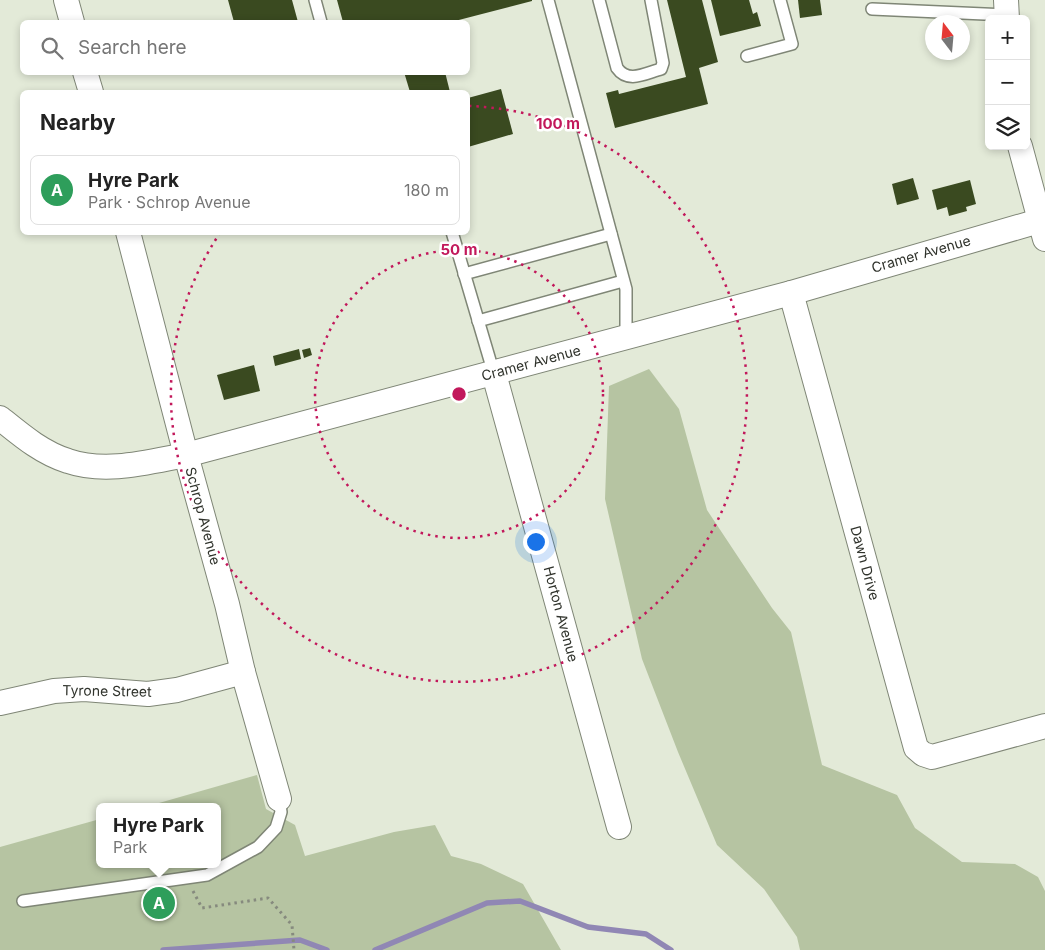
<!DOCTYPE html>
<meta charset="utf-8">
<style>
body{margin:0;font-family:Inter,sans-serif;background:#f2f2f2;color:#222}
.controls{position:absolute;right:15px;top:15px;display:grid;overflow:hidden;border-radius:8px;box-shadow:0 2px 8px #0003}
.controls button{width:45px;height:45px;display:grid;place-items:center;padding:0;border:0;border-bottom:1px solid #e0e0e0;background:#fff;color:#222;font:25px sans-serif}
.compass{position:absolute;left:925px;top:15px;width:45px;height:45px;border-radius:50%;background:#fff;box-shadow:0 2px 8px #0003;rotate:344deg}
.you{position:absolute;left:535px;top:541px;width:18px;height:18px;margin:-12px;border:4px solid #fff;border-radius:50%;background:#1a73e8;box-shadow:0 0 0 8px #1a73e833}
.badge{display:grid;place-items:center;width:32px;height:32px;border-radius:50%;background:#7d59d3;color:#fff;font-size:16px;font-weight:700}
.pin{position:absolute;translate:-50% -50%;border:2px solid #fff;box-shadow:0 1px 5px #0006}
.popup{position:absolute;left:96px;top:803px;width:125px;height:65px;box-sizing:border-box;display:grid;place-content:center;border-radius:8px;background:#fff;filter:drop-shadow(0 1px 4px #0005);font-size:16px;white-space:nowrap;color:#767676}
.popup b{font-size:19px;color:#222}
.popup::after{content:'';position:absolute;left:50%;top:100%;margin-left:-10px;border:10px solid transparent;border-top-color:#fff}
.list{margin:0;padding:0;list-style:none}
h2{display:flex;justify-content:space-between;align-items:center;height:65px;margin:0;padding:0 20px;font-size:21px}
h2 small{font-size:16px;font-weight:400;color:#767676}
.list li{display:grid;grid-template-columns:32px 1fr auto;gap:15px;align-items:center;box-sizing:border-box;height:70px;margin:0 10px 10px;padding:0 10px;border:1px solid #e0e0e0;border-radius:8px}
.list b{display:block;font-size:19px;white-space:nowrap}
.list p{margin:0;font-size:16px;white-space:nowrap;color:#767676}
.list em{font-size:16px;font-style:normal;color:#767676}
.icon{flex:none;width:28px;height:28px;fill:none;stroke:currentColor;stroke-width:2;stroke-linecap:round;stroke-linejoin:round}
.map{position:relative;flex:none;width:1045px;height:950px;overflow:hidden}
.search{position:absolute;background:#fff;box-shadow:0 2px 8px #0003;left:20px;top:20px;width:450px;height:55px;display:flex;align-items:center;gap:12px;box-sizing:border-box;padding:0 18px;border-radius:8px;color:#767676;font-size:19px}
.panel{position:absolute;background:#fff;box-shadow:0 2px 8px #0003;left:20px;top:90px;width:450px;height:145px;border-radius:8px}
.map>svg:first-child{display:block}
.green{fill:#b6c4a2}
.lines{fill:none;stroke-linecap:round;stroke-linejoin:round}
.stream{stroke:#9087b4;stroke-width:5.5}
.building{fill:#3a4a20}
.lane-casing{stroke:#7f8676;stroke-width:14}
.street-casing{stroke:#7f8676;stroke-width:26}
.path{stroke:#868a7e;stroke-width:3;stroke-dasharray:2.5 4;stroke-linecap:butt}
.lane{stroke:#fff;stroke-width:11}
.street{stroke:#fff;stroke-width:24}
.ring{fill:none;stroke:#c2185b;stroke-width:2.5;stroke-dasharray:2.5 5}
.labels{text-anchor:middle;stroke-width:5;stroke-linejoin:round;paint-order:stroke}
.street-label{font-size:14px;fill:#30332c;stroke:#fff}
.centre{fill:#c2185b;stroke:#fff;stroke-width:2.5}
.ring-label{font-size:15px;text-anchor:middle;font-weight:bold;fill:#c2185b;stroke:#fff;stroke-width:5;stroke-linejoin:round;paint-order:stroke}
</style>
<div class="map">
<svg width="1045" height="950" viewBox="0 0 1045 950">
<rect width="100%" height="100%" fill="#e3ead8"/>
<g class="green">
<polygon points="649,369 679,409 707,510 772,608 791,632 822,765 897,795 915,828 962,862 1015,864 1038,877 1045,891 1045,950 800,950 797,937 764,889 717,845 678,752 642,659 605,499 609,386"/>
<polygon points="257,775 266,809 295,825 305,856 394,832 435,825 451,856 481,864 523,884 561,950 0,950 0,847 100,819 100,864 218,864 218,807 145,807"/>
</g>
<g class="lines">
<g class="stream">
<polyline points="163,950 300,940 327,950"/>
<polyline points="375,950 487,903 520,901 588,927 646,934 671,950"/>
</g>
</g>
<g class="building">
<polygon points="228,0 292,0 298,22 234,22"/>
<polygon points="337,0 532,0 532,1 451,22 343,22"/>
<polygon points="667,0 702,0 718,62 699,68 708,104 615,128 606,93 618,90 619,94 686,77"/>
<polygon points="711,0 749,0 753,14 757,12 761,26 720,36"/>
<polygon points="798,0 820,0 822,15 800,18"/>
<polygon points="404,72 445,72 450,92 410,92"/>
<polygon points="501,89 513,134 468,147 468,98"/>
<polygon points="913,178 919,199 897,205 892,184"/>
<polygon points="970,180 976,204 966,207 967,211 949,216 947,207 937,210 932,190"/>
<polygon points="310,348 312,355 304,358 302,350"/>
<polygon points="299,349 301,359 275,366 273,356"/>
<polygon points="254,365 260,391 224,400 217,375"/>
</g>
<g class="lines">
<g class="lane-casing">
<g id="lane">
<polyline points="315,0 321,22"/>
<polyline points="548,0 626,289 626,337"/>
<path d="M 599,0 L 617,68 C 628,84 646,73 661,69 L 663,63 L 651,0"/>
<polyline points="872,9 1007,15"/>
<polyline points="747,56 792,44 780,0"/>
<polyline points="452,232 494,374"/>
<polyline points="464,274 611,234"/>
<polyline points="478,321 623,281"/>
<polyline points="23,901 207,875 258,847 276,828 281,812 279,799"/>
</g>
</g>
<g class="street-casing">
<g id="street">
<polyline points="66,0 72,22"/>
<polyline points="1006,0 1007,19"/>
<polyline points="85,72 91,92"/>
<polyline points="1020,146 1045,239"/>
<polyline points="128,232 186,455 227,604 243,672 279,799"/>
<polyline points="791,293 916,748 923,754 932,757 1045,726"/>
<polyline points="494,374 619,827"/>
<path d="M 0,418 C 21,435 42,453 68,461 C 106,474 148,462 186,455 L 791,293 L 1039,221"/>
<polyline points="0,703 54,691 84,689 148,694 177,690 243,672"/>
</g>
</g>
<polyline class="path" points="193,891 202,908 268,898 292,925 294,950"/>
<use href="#lane" class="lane"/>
<use href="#street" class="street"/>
</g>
<g class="ring">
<circle cx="459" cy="394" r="144"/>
<path d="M469 106A288 288 0 1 1 220 233"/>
</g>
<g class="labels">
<g class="street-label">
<text transform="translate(921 254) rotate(-16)" y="5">Cramer Avenue</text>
<text transform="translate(531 363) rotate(-15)" y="5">Cramer Avenue</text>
<text transform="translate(203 516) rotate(75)" y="5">Schrop Avenue</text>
<text transform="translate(865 563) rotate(75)" y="5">Dawn Drive</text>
<text transform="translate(561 614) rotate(75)" y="5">Horton Avenue</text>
<text transform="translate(107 691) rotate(1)" y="5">Tyrone Street</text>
</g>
</g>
<circle cx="459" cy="394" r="8" class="centre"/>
<g class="ring-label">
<text x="558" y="129">100 m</text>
<text x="459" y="255">50 m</text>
</g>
</svg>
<div class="controls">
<button>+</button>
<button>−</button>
<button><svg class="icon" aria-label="layers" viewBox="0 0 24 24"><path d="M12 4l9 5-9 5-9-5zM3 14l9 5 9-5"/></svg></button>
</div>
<svg class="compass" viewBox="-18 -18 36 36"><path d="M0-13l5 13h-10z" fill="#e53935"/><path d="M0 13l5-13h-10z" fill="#767676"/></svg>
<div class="you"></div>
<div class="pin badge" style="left:159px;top:903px;background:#2e9e5b">A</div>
<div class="popup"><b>Hyre Park</b>Park</div>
<div class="search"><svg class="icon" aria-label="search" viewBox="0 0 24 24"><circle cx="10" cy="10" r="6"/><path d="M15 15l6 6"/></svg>Search here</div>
<section class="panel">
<h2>Nearby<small></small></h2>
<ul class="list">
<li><span class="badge" style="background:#2e9e5b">A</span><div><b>Hyre Park</b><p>Park · Schrop Avenue</p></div><em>180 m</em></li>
</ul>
</section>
</div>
